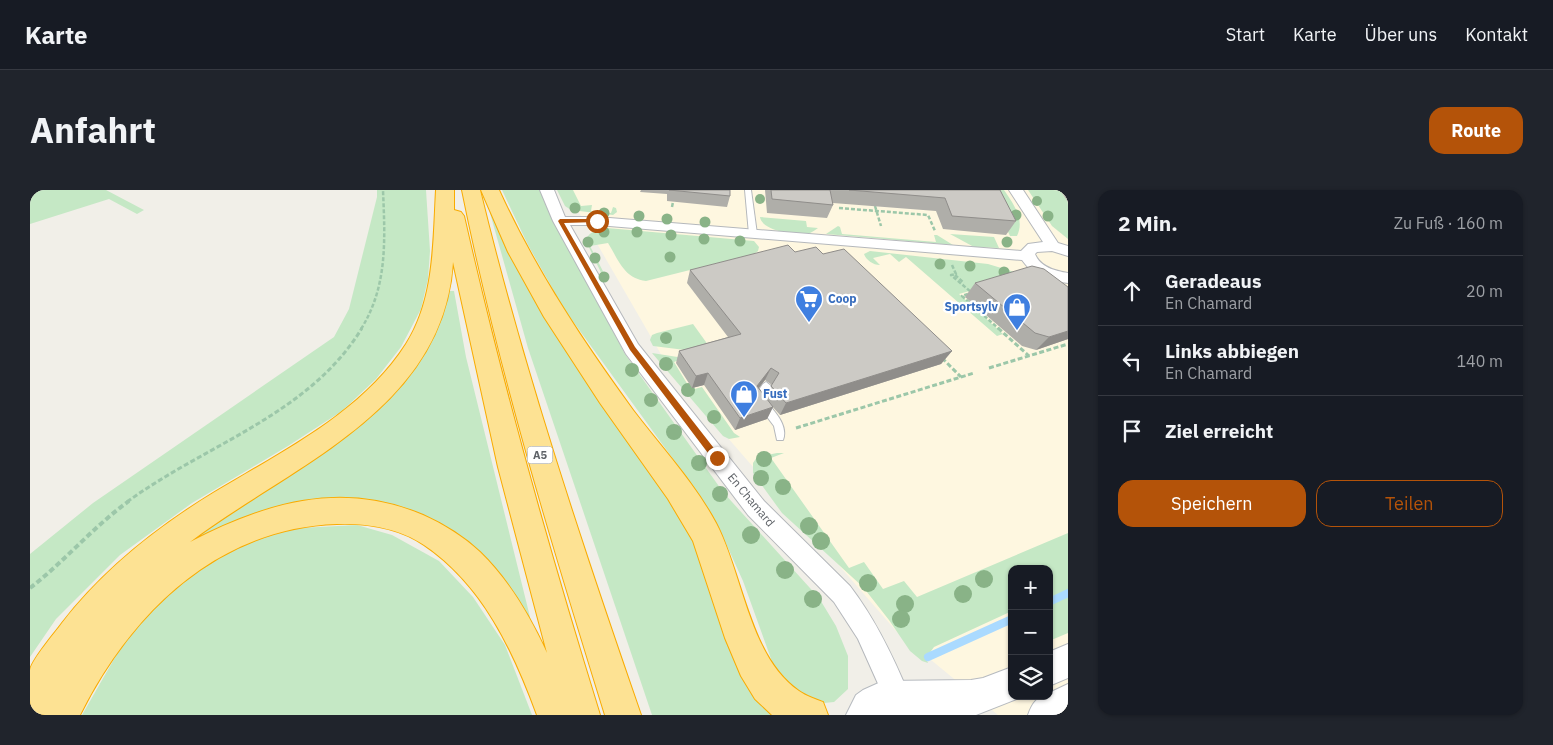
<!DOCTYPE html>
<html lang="de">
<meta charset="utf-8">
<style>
body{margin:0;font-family:"IBM Plex Sans",sans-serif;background:#20242c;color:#f1f3f6}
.controls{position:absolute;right:15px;bottom:15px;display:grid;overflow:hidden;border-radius:10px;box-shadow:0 1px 4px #0004}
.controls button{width:45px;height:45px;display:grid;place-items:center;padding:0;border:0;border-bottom:1px solid #363941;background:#171b24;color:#f1f3f6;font:25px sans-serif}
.stop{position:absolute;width:15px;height:15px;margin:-11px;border:4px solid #b45309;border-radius:50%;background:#fff}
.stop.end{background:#b45309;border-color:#fff;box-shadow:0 1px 5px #0008}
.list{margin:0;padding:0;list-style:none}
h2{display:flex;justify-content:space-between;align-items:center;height:65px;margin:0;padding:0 20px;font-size:21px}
h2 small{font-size:16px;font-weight:400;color:#9ea1a6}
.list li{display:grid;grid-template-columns:32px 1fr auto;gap:15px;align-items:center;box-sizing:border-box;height:70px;padding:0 20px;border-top:1px solid #363941}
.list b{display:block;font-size:19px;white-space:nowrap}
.list p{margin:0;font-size:16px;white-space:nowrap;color:#9ea1a6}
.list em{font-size:16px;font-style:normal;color:#9ea1a6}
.actions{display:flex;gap:10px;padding:15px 20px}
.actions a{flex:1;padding:11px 0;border:1px solid #b45309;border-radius:15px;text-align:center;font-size:18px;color:#b45309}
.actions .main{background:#b45309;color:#fff}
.icon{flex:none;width:28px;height:28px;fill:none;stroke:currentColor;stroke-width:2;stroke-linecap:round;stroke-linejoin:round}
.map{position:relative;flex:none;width:1038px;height:525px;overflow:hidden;border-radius:15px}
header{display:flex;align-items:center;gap:30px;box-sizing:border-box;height:70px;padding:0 25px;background:#171b24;border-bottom:1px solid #363941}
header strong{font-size:24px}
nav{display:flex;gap:28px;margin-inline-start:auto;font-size:18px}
.intro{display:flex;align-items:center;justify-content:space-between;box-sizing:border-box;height:120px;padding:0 30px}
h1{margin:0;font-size:35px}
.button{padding:12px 22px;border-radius:15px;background:#b45309;color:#fff;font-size:18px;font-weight:700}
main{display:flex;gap:30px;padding:0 30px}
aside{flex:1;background:#171b24;border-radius:15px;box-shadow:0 1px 4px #0004}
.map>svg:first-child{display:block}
.commercial{fill:#fef7e0;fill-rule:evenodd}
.green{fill:#c5e8c5}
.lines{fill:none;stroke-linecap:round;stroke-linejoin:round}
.stream{stroke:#aadaff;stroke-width:8}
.lane-casing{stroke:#b5b8bc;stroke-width:2}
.street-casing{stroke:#b5b8bc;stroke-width:2}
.secondary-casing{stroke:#b6babf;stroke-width:2}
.highway-casing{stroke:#f9ab00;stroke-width:2}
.path-far2{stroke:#9cc7a9;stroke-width:2.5;stroke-dasharray:4 2;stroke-linecap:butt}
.path-far1{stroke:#9cc7a9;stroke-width:3;stroke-dasharray:5 2.5;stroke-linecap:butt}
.path{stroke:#9cc7a9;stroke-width:4;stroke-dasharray:5.5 3;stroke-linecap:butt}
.lane{fill:#fff;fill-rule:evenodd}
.street{fill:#fff;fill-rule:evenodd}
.secondary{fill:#fff;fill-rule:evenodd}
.highway{fill:#fde293;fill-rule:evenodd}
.tree{fill:#89b387}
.wall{fill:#afaea9;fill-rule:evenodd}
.shaded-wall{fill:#8f8d8a}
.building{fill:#cccac5;stroke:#8f8d8a}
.route{fill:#b45309}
.labels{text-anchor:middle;stroke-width:4.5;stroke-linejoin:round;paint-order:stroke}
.shield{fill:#fff;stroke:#8f9295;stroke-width:1}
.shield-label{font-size:11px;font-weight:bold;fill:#5f6368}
.shop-label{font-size:12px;font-weight:bold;fill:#366cbe;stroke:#fff;text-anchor:start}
.street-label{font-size:12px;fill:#5f6368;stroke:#fff}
</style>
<header>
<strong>Karte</strong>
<nav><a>Start</a><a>Karte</a><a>Über uns</a><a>Kontakt</a></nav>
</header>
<div class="intro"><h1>Anfahrt</h1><a class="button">Route</a></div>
<main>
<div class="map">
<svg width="1038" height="525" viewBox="0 0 1038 525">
<rect width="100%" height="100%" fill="#f1efe8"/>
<path class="commercial" d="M 536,0 L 1038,0 L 1038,525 L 968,525 L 867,442 L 643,185 ZM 982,379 L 1019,379 L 1019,506 L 982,506 Z"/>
<g class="green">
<polygon points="10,0 76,0 114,20 107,24 79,9 0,34 0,6"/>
<polygon points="347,0 396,0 400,61 398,89 391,119 371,157 346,189 312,221 258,256 162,313 90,365 26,429 0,467 0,364 63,313 304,147 319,119 347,7"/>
<polygon points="472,0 510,0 526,34 595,164 693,302 789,408 806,436 818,466 818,499 804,512 784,514 749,491 713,391 688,336 654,284 534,119 498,55"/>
<polygon points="527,0 543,0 551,16 562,15 561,21 581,23 583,17 586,18 587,22 583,25 541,20 535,16"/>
<path d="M 958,0 L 974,0 C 984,15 995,29 987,46 L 980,46 Z"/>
<polygon points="998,0 1030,0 1038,12 1038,49 1022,36"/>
<polygon points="462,21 645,310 752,525 622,525 498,158 460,23"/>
<path d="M 730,27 L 776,31 L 777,37 L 788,38 C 785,40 781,43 777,44 C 765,45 732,41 730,27 Z"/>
<polygon points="808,36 810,37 812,44 906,52 904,45 907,45 923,55 796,44"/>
<path d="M 577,38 L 724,51 L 729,57 L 728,61 L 724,64 L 616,91 C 594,88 589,71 578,53 L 560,56 L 577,89 L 574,89 L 556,51 C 558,41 568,40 577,38 Z"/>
<polygon points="920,44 964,47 969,58 944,57"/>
<path d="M 840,61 L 958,74 L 995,85 L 929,104 L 973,144 L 967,146 L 876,67 L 869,72 L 860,64 L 843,68 L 850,75 C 843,75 836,70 834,64 Z"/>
<polygon points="419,101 424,101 436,167 500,427 495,430 377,322 157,354 330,231 415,103"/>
<polygon points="663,134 681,159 655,160 623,156 620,150 622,145 627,143"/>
<polygon points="622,163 654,168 644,172 661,200 672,197 704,243 710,247 699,249 693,246"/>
<polygon points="747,263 754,263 741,268 819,378 834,372 853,399 874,391 887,407 1038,343 1038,443 1019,451 1019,379 982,379 982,421 904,457 896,468 898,473 892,471 880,461 859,430 833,397 752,323 723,283 723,273 727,267"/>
<polygon points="327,335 362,345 409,371 443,407 475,455 502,525 52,525 99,443 135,404 185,368 227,349 269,338"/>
</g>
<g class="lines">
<g class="stream">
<polyline points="1019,412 1038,403"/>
<polyline points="898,467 982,429"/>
</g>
<g class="lane-casing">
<g id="lane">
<polygon points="715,0 721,0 727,44 723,46 719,44"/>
<path d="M 736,192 L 741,196 L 733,208 C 742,219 759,234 753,250 L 747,250 L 744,236 L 723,208 L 733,194 Z"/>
</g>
</g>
<g class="street-casing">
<path id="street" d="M 510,0 L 524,0 L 535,27 L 567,27 L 991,61 L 998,54 L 1013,52 L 979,0 L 993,0 L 1028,53 L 1038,56 L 1038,66 L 1022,61 L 1007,62 L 1005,64 C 1010,77 1025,81 1038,83 L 1038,93 C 1020,91 1003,86 992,70 L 567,35 L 540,35 L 608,154 L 734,311 L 820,396 C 846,430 864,468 880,507 L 876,516 L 867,520 L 858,516 L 828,449 L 804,412 L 718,325 L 596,164 L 523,31 Z"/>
</g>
<g class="secondary-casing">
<g id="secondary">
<polygon points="1038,454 1038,488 1019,496 1019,462"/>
<polygon points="982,477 982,506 994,506 946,525 816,525 826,505 833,500 853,491 941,490 953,488"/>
<path d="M 1038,494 L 1038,525 L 998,525 C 1002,514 1006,506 1019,506 L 1019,503 Z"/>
</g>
</g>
<g class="highway-casing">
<g id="highway">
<path d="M 406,0 L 424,0 L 424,20 L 431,22 L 434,26 C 472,194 519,360 570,525 L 507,525 C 483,460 453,395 394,355 C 369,338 336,333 307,334 C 187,338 101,423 50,525 L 0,525 C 0,511 0,493 0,480 C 2,469 25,443 32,433 C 73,380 126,338 183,303 C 251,262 332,223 376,154 C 405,108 403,52 406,0 ZM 423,72 L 468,277 L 517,463 C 500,426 479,390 450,362 C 433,346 413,334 393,325 C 311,290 235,313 160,352 C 262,275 414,220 423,72 Z"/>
<path d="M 432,0 L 450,0 C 493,178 551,352 611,525 L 575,525 C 521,351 468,178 432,0 Z"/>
<path d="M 451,0 L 469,0 C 505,79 552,150 603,220 C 631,257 664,292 686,333 C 713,384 719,467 769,501 C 776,506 785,509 793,512 L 798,525 L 742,525 L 725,509 L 711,486 L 695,448 L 663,351 L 638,309 L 570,213 L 514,127 L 478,62 Z"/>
</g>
</g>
<g class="path-far2">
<polyline points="845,16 851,36"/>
<polyline points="642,17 643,12"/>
<polyline points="809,18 898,25 905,41"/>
<polyline points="922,75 926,84 921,85 941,102"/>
<polyline points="925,85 934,93"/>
<polyline points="938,104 932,106 969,139"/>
<path d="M 331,139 C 358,96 355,49 353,0"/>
</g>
<g class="path-far1">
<polyline points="968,138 999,166"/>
<polyline points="912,168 931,187"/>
<polyline points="959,178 1038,154"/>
<polyline points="766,238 944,183"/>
<path d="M 97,312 C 176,254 279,225 332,138"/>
</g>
<path class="path" d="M 0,398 C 35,371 63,337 99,311"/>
<use href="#lane" class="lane"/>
<use href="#street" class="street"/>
<use href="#secondary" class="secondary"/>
<use href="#highway" class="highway"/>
</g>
<g class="tree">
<circle cx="730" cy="9" r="5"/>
<circle cx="1007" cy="11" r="5"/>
<circle cx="545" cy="18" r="5.5"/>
<circle cx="574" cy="23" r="5.5"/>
<circle cx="986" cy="25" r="5.5"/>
<circle cx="609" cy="26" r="5.5"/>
<circle cx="1018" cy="26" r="5.5"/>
<circle cx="637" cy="29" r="5.5"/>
<circle cx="675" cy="32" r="5.5"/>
<circle cx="574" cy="42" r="5.5"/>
<circle cx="607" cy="42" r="5.5"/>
<circle cx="641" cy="45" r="5.5"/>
<circle cx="674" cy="49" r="5.5"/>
<circle cx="710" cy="51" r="5.5"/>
<circle cx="558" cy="52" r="5.5"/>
<circle cx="977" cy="52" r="5.5"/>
<circle cx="640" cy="67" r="5.5"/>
<circle cx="565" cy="68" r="5.5"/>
<circle cx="910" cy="74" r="5.5"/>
<circle cx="940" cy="76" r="5.5"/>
<circle cx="974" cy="82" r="5.5"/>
<circle cx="574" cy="87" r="5.5"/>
<circle cx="636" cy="148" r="6"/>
<circle cx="636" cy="174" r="7"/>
<circle cx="602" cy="180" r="7"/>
<circle cx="658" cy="200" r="7"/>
<circle cx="621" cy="210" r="7"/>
<circle cx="684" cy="227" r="7"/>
<circle cx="644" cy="242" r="8"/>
<circle cx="734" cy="269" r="8"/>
<circle cx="669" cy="273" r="8"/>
<circle cx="731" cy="288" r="8"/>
<circle cx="753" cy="297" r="8"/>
<circle cx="690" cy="304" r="8"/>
<circle cx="779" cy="336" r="9"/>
<circle cx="721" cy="345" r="9"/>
<circle cx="791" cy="351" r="9"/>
<circle cx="755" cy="380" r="9"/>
<circle cx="954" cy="389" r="9"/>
<circle cx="838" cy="393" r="9"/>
<circle cx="933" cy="404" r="9"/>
<circle cx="783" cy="409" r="9"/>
<circle cx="875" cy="414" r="9"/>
<circle cx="871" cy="429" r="9"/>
</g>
<g class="wall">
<polygon points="611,0 700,0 700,6 697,17 637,11 637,4 610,2"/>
<polygon points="735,0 970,0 986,31 976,45 913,39 906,21 803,13 803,15 797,28 737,23"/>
<polygon points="1030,0 1038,0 1038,12"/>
<path d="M 765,62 L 793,64 L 922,161 L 911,174 L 750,225 L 741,215 L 743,217 L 737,229 L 705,240 L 674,195 L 662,198 L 646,173 L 649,161 L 698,147 L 657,93 L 660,80 ZM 735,190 L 742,195 L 736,207 L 729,198 Z"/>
<polygon points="945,93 1038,97 1038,149 1006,160 992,156 935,107"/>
</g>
<g class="shaded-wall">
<polygon points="1038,141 1038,149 1006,160 1019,147"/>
<polygon points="922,161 911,174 750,225 756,213"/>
<polygon points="741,178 735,190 721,208 727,196"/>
<polygon points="678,183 674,195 662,198 666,186"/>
<polygon points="743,217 737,229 705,240 710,228"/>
</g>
<g class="building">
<polygon points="639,0 700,0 700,6"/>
<polygon points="741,0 800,0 803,15 742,9"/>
<polygon points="819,0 970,0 986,31 922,26 915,8"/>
<polygon points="758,55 765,62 786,57 793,64 814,59 922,161 756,213 741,196 749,183 741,178 727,196 743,217 710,228 678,183 666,186 649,161 711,144 660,80"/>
<polygon points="1002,76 1014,79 1038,97 1038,141 1019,147 1005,143 945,93"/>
</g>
<polygon class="route" points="530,29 567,29 570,31 567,32 534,33 605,157 690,266 690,271 684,271 600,160 528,31"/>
<defs>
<g id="supermarket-pin" transform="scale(1.4375)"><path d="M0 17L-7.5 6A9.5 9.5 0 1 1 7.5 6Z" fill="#3f7fe0" stroke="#fff"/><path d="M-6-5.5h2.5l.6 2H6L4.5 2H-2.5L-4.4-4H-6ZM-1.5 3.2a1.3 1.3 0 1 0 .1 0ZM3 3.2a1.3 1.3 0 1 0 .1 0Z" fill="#fff"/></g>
<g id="shop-pin" transform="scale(1.4375)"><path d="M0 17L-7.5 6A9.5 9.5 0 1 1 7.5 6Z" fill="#3f7fe0" stroke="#fff"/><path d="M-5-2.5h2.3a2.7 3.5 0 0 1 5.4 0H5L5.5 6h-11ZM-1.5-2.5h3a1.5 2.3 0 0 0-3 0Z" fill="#fff"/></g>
</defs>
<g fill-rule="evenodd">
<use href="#supermarket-pin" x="779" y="109"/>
<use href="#shop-pin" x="987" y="117"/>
<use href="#shop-pin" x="714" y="204"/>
</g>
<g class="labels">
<rect class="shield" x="497.5" y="256.5" width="25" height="17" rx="4"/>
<g class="shield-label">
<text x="510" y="269">A5</text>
</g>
<g class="shop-label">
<text x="798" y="113">Coop</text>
<text x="968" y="121" text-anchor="end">Sportsylv</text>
<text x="733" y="208">Fust</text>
</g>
<g class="street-label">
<text transform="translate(721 310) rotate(50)" y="4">En Chamard</text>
</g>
</g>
</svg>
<div class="controls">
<button>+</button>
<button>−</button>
<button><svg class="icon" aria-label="layers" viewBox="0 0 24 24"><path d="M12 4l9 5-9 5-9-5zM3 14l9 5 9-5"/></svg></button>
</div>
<div class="stop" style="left:567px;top:31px"></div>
<div class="stop end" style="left:687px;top:268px"></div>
</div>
<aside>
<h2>2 Min.<small>Zu Fuß · 160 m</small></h2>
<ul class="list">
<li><svg class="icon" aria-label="ahead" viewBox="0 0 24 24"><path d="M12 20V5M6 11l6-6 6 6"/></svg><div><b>Geradeaus</b><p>En Chamard</p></div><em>20 m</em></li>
<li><svg class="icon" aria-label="left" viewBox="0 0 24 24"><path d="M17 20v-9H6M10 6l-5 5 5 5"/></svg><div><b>Links abbiegen</b><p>En Chamard</p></div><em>140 m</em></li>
<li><svg class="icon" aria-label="arrive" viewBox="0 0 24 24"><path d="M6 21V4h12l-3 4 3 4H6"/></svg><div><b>Ziel erreicht</b></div></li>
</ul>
<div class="actions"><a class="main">Speichern</a><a>Teilen</a></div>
</aside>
</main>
